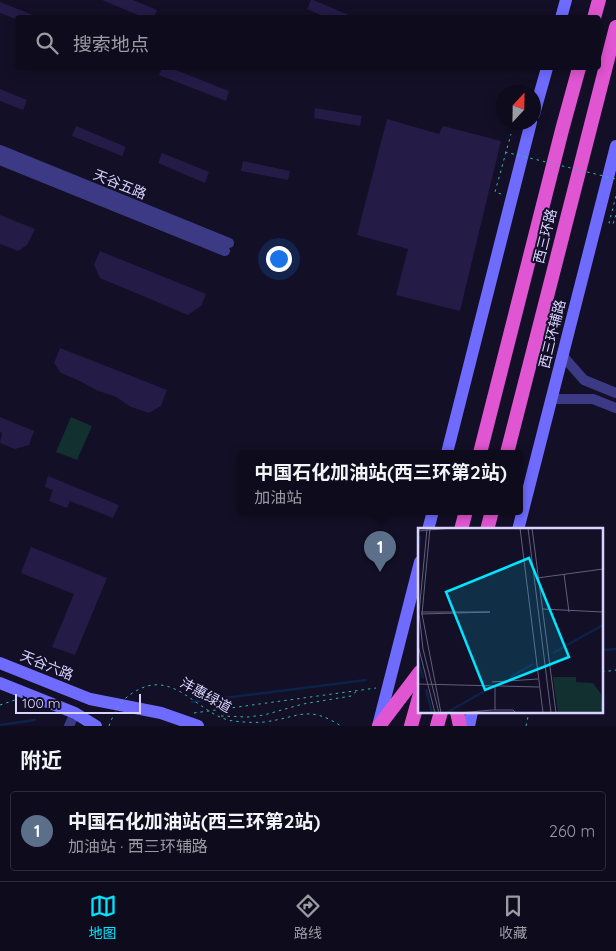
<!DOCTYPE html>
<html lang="zh">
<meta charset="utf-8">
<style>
body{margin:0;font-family:Quicksand,"Noto Sans SC",sans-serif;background:#171425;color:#f1f3f6}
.compass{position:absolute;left:496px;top:85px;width:45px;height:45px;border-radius:50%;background:#0e0b1c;box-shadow:0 2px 12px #0003;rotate:22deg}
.scale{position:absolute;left:15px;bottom:12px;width:126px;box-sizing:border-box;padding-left:5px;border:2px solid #d9d4ff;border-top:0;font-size:14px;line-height:18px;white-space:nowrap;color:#d9d4ff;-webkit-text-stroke:4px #130f26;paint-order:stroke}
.you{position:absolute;left:278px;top:258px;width:18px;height:18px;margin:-12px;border:4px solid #fff;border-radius:50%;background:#1a73e8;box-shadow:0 0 0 8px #1a73e833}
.badge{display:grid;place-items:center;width:32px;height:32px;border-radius:50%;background:#00e5ff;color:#fff;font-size:16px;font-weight:700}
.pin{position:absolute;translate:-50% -41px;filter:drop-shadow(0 1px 2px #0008)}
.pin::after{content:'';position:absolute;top:26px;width:18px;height:15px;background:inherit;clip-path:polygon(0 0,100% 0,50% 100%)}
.popup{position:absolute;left:238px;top:450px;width:285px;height:65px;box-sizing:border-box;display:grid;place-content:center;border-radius:5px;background:#0e0b1c;filter:drop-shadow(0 1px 4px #0005);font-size:16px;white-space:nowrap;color:#9b9ba3}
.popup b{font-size:19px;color:#f1f3f6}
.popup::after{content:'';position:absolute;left:50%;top:100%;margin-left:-10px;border:10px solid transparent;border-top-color:#0e0b1c}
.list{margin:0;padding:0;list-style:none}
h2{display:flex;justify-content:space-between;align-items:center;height:65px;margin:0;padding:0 20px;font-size:21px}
h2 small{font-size:16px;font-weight:400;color:#9b9ba3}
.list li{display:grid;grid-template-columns:32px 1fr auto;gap:15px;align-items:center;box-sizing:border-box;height:80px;margin:0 10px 10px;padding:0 10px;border:1px solid #2e2b3b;border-radius:5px}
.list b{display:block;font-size:19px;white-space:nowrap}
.list p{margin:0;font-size:16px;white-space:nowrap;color:#9b9ba3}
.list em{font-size:16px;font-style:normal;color:#9b9ba3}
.icon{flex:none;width:28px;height:28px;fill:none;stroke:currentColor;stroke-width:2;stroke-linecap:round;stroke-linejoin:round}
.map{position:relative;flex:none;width:616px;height:726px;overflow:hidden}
.search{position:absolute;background:#0e0b1c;box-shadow:0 2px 12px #0003;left:15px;right:15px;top:15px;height:55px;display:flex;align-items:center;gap:12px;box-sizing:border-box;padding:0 18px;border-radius:5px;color:#9b9ba3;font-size:19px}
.sheet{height:155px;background:#0e0b1c}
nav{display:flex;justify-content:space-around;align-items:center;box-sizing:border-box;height:70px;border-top:1px solid #2e2b3b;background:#0e0b1c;font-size:14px;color:#9b9ba3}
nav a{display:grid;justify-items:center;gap:2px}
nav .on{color:#00e5ff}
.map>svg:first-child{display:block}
.green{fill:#12302f}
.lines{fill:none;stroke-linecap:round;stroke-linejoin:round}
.stream{stroke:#0c2248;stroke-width:2.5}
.building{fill:#241b47}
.path{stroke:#2fb8b0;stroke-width:1;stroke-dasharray:2.5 4;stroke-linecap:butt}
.tertiary{stroke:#3d3a85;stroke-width:10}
.secondary{stroke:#6f6bff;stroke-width:12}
.trunk{stroke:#e055d1;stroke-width:14}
.path-bridge{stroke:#2fb8b0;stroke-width:1;stroke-dasharray:2.5 4;stroke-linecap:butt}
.labels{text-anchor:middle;stroke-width:4;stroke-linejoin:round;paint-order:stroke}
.street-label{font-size:14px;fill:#d9d4ff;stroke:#130f26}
.inset-river{fill:none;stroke:#0c2248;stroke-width:2.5}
.inset-road{fill:none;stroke:#625e7d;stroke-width:1}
.view{fill:#00e5ff;fill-opacity:0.15;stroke:#00e5ff;stroke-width:2.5}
.inset-edge{fill:none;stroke:#d9d4ff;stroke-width:2.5}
</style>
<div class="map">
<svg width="616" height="726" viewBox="0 0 616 726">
<rect width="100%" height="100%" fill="#130f26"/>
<polygon class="green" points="71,417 92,426 77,460 56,452"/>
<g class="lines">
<g class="stream">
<polyline points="602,650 616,649"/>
<polyline points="192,702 366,680"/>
<polyline points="0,725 35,720"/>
</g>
</g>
<g class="building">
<polygon points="102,0 133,0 157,10 154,18 145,18"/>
<polygon points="311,0 313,0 356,18 328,18 307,9"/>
<polygon points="0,2 38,17 38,18 18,18 18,20 0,13"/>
<polygon points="162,68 171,68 229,91 226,101 159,75"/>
<polygon points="0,89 27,100 23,110 0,101"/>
<polygon points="315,108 362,116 360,126 314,118"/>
<polygon points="387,119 439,134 443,126 501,141 460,311 396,295 408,249 357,235"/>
<polygon points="76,126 126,147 122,156 72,136"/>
<polygon points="162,153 209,172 205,183 158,163"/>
<polygon points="243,161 290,171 288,180 241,171"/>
<polygon points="0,215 35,229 27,245 18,251 0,244"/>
<polygon points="100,251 206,294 201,306 188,315 100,278 94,265"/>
<polygon points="60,348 167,390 161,406 149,413 131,407 116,397 96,390 80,381 61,373 54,363"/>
<polygon points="0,417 34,431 29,445 15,449 0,443 2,433 0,432"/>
<polygon points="48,476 119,505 113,518 70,501 67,508 49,501 53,490 45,487"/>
<polygon points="31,547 107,578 75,655 52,647 74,594 21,573"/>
</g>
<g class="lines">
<g class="path">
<polyline points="501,194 495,192 511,134"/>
<polyline points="616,196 609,223 613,224 616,215"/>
<polyline points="602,672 616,670"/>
<polyline points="0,705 15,700"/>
<polyline points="194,713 376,688"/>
<polyline points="221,716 248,717 264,715 303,704 351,696 358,690"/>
<polyline points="526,726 529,712"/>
</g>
<g class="tertiary">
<polyline points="0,150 229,243"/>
<polyline points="0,160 225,251"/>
<polyline points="562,355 584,380 616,393"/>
<polyline points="551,399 593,399 616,408"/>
<polyline points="69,726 75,713"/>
</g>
<g class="secondary">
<polyline points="561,18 566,0"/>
<polyline points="534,114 547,68"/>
<polyline points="447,453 531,122"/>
<polyline points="428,530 433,511"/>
<polyline points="518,530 616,146"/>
<polyline points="0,663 90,699 161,713 198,726"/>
<polyline points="0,683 75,713 96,726"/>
<polyline points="378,726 420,562"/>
<polyline points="469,726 472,712"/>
</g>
<g class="trunk">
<polyline points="594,18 599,0"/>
<polyline points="480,453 562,130 579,68"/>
<polyline points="507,453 616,27"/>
<polyline points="461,530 466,511"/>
<polyline points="487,530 492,511"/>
<polyline points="457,712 460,726"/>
<polyline points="379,726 420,672"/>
<polyline points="411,726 420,694"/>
<polyline points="437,726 441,712"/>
</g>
<g class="path-bridge">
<polyline points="505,152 616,179"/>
<path d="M 109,726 C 115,710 121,699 136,691 C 175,668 199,716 233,721 C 243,722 254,723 264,722 C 298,718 307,704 341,726"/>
</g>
</g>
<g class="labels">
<g class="street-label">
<text transform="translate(120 184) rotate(22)" y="5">天谷五路</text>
<text transform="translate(545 236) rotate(-76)" y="5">西三环路</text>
<text transform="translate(552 334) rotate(-76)" y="5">西三环辅路</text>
<text transform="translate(47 665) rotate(22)" y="5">天谷六路</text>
<text transform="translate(206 695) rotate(29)" y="5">沣惠绿道</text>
</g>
</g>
<g transform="translate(418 528)">
<rect width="185" height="185" fill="#130f26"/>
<path d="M 135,149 L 158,149 L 158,154 L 175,155 L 183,166 L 185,185 L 140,185 Z" fill="#12302f"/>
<path class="inset-river" d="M 0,26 L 2,8M 135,125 L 185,97M 0,132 L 5,150M 92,149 L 115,136M 8,161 L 14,185M 28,185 L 72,160"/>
<path class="inset-road" d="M 12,0 L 4,86 L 23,185M 102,0 L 125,185M 110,0 L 133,185M 114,0 L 138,185M 9,1 L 1,85 L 5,121 L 21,185M 0,3 L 34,0M 146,46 L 151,84M 119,50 L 185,41M 124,81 L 185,84M 3,86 L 72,84 L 3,84M 0,117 L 17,185M 74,154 L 120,151M 0,156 L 121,159M 77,182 L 77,157M 41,185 L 74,182 L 95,182 L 98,185"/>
<path class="view" d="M 111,30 L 151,129 L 67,162 L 28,64 Z"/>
<rect width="185" height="185" class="inset-edge"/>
</g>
</svg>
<svg class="compass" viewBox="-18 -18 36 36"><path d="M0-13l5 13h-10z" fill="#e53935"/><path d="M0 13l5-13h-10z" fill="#9b9ba3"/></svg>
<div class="scale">100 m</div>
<div class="you"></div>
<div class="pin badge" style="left:380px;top:572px;background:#5c6f8a">1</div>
<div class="popup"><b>中国石化加油站(西三环第2站)</b>加油站</div>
<div class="search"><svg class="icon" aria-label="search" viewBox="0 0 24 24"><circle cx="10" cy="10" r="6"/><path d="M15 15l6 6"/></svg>搜索地点</div>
</div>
<section class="sheet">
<h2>附近<small></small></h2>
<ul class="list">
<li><span class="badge" style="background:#5c6f8a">1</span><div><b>中国石化加油站(西三环第2站)</b><p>加油站 · 西三环辅路</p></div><em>260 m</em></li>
</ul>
</section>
<nav>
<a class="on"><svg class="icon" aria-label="map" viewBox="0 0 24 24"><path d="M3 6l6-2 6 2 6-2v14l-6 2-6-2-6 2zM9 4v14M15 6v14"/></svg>地图</a>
<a><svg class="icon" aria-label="directions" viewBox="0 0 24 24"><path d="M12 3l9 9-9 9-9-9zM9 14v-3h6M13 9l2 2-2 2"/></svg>路线</a>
<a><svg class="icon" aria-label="saved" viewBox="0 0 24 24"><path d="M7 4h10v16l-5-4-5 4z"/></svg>收藏</a>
</nav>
